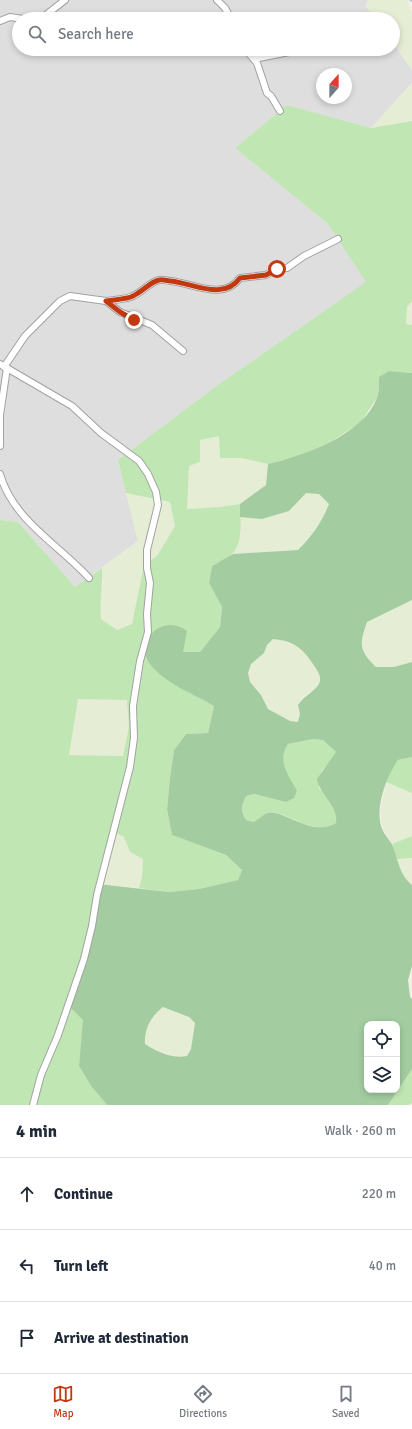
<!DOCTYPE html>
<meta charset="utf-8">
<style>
body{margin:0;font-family:Signika,sans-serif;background:#f6f6f7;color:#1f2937}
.controls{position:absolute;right:12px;bottom:12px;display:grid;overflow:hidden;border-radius:8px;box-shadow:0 2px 6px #0003}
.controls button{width:36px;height:36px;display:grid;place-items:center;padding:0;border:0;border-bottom:1px solid #e0e1e3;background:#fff;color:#1f2937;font:20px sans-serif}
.compass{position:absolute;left:316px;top:68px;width:36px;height:36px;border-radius:50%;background:#fff;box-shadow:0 2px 6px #0003;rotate:21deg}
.stop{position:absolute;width:12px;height:12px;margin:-9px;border:3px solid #c23910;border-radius:50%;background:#fff}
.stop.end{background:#c23910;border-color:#fff;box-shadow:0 1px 4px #0008}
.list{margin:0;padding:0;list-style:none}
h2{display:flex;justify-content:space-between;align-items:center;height:52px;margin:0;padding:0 16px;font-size:17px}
h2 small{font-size:13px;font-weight:400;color:#747a83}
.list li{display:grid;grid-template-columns:26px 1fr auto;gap:12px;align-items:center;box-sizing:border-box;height:72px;padding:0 16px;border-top:1px solid #e0e1e3}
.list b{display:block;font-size:15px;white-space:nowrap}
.list em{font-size:13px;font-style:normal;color:#747a83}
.icon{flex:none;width:22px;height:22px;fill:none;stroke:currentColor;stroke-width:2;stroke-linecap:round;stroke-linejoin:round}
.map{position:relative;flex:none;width:412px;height:1105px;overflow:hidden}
.search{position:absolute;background:#fff;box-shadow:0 2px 6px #0003;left:12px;right:12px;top:12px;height:44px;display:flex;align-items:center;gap:10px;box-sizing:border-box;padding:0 14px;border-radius:22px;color:#747a83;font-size:15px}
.sheet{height:268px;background:#fff}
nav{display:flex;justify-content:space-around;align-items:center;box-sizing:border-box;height:56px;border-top:1px solid #e0e1e3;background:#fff;font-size:11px;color:#747a83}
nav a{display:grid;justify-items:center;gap:2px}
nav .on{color:#c23910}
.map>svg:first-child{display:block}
.residential{fill:#dfdede;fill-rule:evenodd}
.farmland{fill:#e6edd5}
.grass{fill:#c0e6b3;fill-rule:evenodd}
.forest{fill:#a3cca0;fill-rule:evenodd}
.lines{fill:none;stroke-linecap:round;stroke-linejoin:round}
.stream{stroke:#acc5da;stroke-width:1.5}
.minor-casing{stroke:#a2a2a2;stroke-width:8}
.minor{stroke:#fff;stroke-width:6}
.route{stroke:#c23910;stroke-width:5}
</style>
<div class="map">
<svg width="412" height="1105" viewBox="0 0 412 1105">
<rect width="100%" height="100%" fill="#f0efe8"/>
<path class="residential" d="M 0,0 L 368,0 L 366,6 L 375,19 L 19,19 L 19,49 L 393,49 L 393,43 L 412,70 L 412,83 L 371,128 L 287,105 L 235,148 L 328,224 L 367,282 L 215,387 L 118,460 L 138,541 L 75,587 L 18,522 L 0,520 ZM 322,74 L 346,74 L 346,98 L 322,98 Z"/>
<g class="farmland">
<polygon points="368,0 407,0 412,15 412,70 393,43 393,19 375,19 366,6"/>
<polygon points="412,83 412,121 371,128"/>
<polygon points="412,301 412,325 406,324 407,307"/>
<polygon points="219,435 220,458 241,458 268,464 266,485 240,504 220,507 187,509 189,466 200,462 200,440"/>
<polygon points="126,493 170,502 175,526 157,556 144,565 132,624 117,630 101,619 99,604 103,584 102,568 138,541"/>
<polygon points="306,493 319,494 329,504 324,517 311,536 298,550 233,554 241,534 240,517 262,519 289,511"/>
<polygon points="412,600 412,662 394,667 376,667 363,654 361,637 367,622"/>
<polygon points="273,639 281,640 297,646 305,651 319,672 320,681 316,688 302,698 298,705 300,714 298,722 290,721 268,709 261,695 250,682 248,673 251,663 264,653 267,645"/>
<polygon points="78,699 127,700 129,727 123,756 69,755"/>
<polygon points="386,782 412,793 412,836 392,844 383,830 380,813"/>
<polygon points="112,831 124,837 130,852 143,859 142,877 139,888 98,884 97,879"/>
<polygon points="412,858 412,885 403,877 397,859"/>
<polygon points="163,1007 189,1017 195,1023 191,1049 187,1056 179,1058 152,1049 145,1044 144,1035 147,1027 155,1012"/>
</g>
<g class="grass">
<path d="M 287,105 L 371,128 L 412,121 L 412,301 L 407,307 L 406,324 L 412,325 L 412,373 L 389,371 L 380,377 L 377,398 L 360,423 L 330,442 L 296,457 L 268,464 L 241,458 L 220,458 L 219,436 L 200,440 L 200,462 L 189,466 L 187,509 L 220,507 L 240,504 C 240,520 244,539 233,553 C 229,558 218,562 212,566 L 209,583 L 222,607 L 220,627 L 200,652 L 183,652 L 160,626 L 188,692 L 214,706 L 208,733 L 186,734 L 174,750 L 170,778 L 167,809 L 172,835 L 226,855 L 242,870 L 238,880 L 199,889 L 169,892 L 139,888 L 142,877 L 143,859 L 130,852 L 124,837 L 112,831 L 97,879 L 98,884 L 79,1066 L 91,1086 L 107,1105 L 0,1105 L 0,520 L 18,522 L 75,587 L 102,568 C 103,586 99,602 101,619 L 117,630 L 132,624 L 144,565 L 157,556 L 175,526 L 170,502 L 126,493 L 118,460 L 215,387 L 366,282 L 328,224 L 235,148 ZM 78,699 L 127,700 L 129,727 L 123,756 L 69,755 Z"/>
<path d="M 313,739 L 323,740 L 336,752 L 332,759 L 321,772 L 319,788 C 328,799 337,807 336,823 C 311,838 283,807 267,813 C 263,815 258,819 254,822 L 246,820 C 240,811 241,806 246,796 L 254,794 L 286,802 L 297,790 C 287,776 277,760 288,744 Z"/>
<polygon points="412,757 412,793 386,782 388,774 398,760"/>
<polygon points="412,836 412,858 397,859 392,844"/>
<polygon points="412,1069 412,1103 409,1105 388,1105"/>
</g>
<path class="forest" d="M 389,371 L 412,373 L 412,600 L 367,622 C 359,645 359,650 376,667 L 394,667 L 412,662 L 412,757 L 398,760 C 386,777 373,811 383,831 C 386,837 391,841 393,847 C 399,862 399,874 412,885 L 412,966 L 408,980 L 410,997 L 412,999 L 412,1069 L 388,1105 L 107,1105 L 91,1086 L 79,1066 L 83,1020 L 70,1007 L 80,975 L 98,884 L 169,892 L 199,889 L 238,880 L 242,870 L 226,855 L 172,835 L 167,809 L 170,778 L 174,750 L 186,734 L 208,733 L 214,706 C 195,695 163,682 150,664 C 133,643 162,612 187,631 L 183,652 L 200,652 L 220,627 L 222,607 L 209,583 L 212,566 L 233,554 L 298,550 C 312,536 322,522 329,504 L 319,494 L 306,493 L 289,511 L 262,519 L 240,517 L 240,504 L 266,485 L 268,464 C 303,456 363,435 377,398 C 379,392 379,383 379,377 ZM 273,639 C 293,641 302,647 313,664 C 316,669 321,674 320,681 C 318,690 304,695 298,705 L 300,714 L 298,722 L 290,721 L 268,709 L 261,695 L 250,682 L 248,673 L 251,664 L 264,653 L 267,645 ZM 313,739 L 323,740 L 336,752 L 317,779 C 320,796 338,804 336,823 C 311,838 283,808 267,813 C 263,815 258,819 254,822 L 246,820 C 240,811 241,806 246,796 L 254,794 L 286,802 L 294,798 L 297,790 C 288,776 277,760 288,744 ZM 163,1007 L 189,1017 L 195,1023 L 191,1049 L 187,1056 C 173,1059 157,1052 145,1044 C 144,1029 151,1016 163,1007 ZM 367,1024 L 397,1024 L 397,1090 L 367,1090 Z"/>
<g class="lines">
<polyline class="stream" points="410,0 412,1"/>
<g class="minor-casing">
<g id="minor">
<polyline points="217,0 225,8 231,19"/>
<polyline points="37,19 42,18 65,0"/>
<polyline points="0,21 10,17 23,19"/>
<polyline points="245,49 257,63 267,93 271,96 280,111"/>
<polyline points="254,59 304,49"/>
<path d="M 106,301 C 112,300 129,299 133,296 C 142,292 150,282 159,280 C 163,279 168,281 171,281 C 195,284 223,301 240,278 L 266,275 L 277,269 L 287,268 L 304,256 L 338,239"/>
<polyline points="0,364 72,406 101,433 139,461 148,474 156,492 158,505 147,550 147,568 150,583 147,614 148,632 140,661 133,706 134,738 130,767 97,895 92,926 84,959 58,1035 41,1075 33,1105"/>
<polyline points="4,367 25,336 60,301 70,296 106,301 120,312 152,325 183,351"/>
<polyline points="0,415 7,368"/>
<polyline points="0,416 0,446"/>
<path d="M 0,474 C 13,520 58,544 89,578"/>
</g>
</g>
<use href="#minor" class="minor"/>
</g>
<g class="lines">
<path class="route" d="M 134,320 L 120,312 L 106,301 C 112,300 129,299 133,296 C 142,292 150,282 159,280 C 163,279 168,281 171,281 C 195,284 223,301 240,278 L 266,275 L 277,269"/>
</g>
</svg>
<div class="controls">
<button><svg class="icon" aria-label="locate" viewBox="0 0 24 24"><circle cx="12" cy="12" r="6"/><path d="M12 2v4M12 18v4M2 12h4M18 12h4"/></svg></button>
<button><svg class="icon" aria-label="layers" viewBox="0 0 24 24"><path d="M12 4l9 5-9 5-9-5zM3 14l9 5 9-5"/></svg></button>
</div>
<svg class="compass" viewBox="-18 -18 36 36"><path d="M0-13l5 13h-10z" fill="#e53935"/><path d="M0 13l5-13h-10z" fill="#747a83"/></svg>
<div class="stop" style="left:277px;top:269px"></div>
<div class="stop end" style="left:134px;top:320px"></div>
<div class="search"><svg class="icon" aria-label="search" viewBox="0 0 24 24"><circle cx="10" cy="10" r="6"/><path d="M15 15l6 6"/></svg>Search here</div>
</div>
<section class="sheet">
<h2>4 min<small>Walk · 260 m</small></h2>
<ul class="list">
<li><svg class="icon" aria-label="ahead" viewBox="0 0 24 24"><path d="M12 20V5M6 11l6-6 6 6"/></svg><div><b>Continue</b></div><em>220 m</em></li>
<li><svg class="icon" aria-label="left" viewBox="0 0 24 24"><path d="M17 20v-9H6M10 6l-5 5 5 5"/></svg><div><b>Turn left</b></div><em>40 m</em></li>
<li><svg class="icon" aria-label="arrive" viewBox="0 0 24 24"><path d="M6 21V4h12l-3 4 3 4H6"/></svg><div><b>Arrive at destination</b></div></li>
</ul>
</section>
<nav>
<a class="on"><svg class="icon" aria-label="map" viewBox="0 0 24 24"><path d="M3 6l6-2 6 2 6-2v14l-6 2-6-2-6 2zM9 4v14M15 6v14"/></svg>Map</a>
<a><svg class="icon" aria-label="directions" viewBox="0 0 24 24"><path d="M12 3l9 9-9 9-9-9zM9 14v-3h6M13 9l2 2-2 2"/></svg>Directions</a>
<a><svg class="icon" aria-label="saved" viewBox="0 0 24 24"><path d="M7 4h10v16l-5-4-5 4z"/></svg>Saved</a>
</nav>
